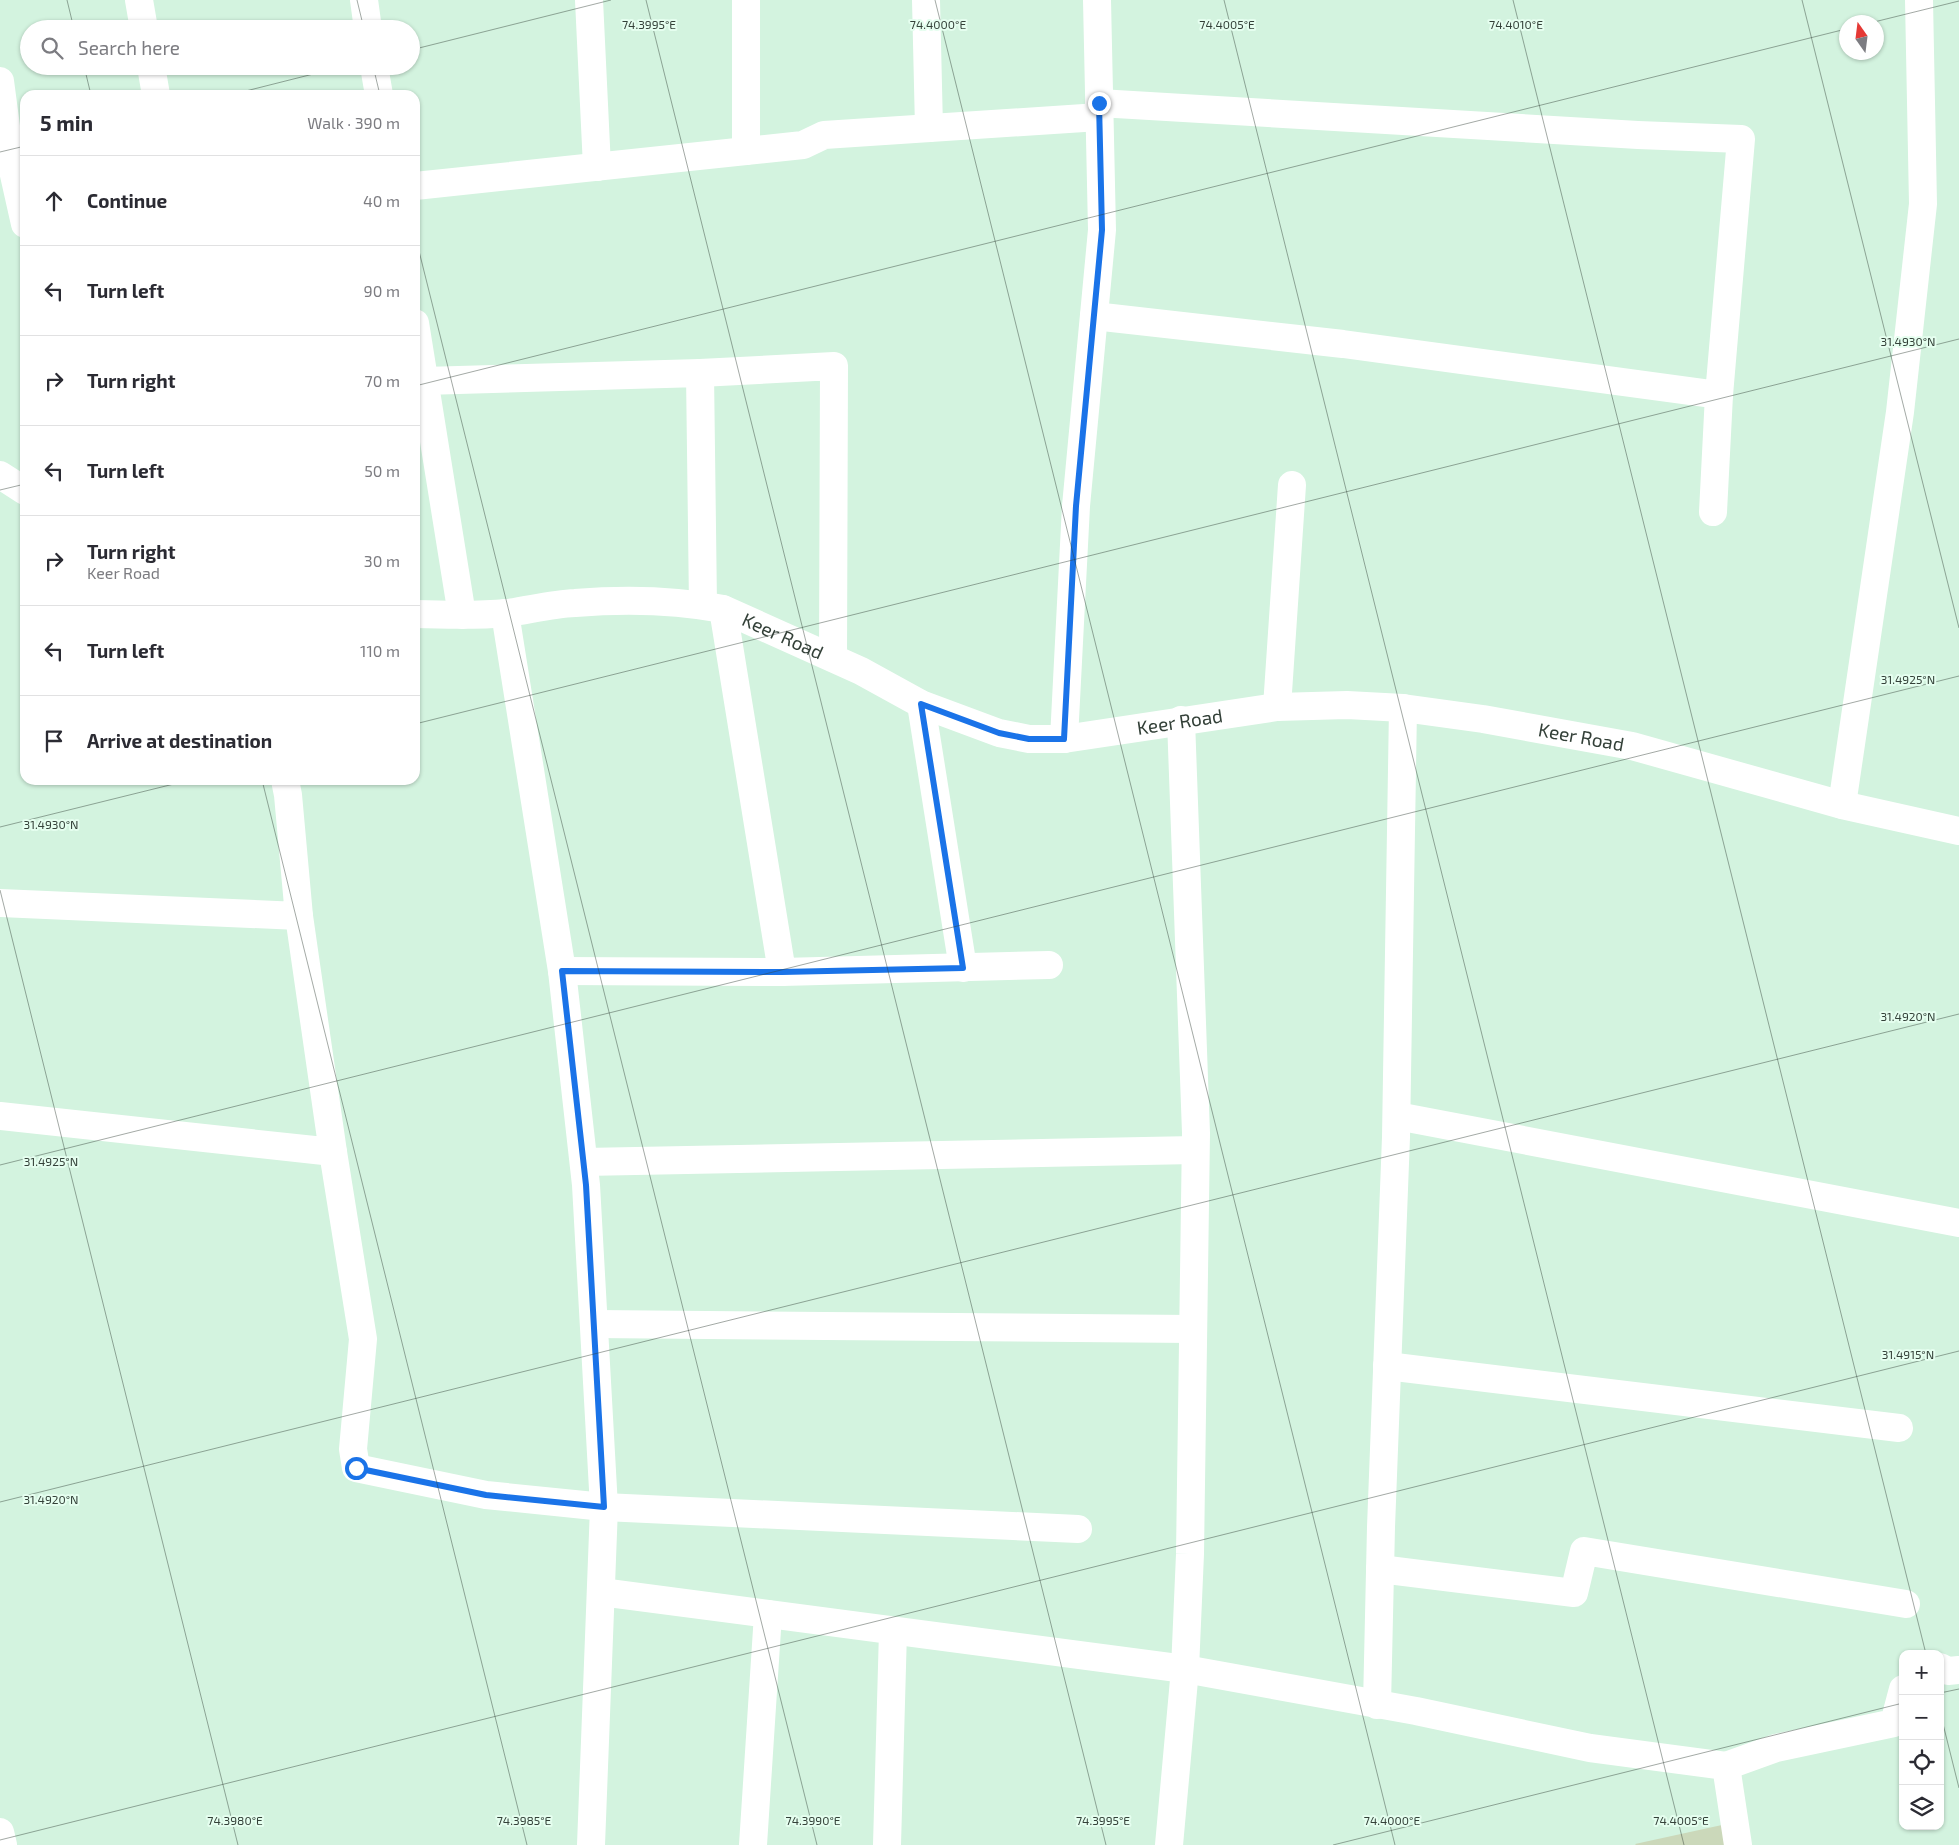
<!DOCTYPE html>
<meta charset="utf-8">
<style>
body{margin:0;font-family:"Exo 2",sans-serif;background:#f7f7f7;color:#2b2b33}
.controls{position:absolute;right:15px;bottom:15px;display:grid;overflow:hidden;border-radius:10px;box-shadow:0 1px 4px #0004}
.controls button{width:45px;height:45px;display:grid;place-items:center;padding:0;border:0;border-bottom:1px solid #e1e1e2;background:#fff;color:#2b2b33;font:25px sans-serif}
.compass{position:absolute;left:1839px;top:15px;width:45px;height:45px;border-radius:50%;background:#fff;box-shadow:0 1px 4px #0004;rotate:346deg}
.stop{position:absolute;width:15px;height:15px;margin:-11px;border:4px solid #1a73e8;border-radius:50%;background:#fff}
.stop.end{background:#1a73e8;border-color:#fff;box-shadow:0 1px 5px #0008}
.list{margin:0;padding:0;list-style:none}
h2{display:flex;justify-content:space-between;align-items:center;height:65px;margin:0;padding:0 20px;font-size:21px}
h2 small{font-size:16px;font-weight:400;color:#7c7c81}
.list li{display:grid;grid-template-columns:32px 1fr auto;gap:15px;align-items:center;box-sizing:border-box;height:90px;padding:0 20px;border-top:1px solid #e1e1e2}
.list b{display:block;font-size:19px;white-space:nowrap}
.list p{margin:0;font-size:16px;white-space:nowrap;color:#7c7c81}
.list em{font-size:16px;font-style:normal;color:#7c7c81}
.icon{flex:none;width:28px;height:28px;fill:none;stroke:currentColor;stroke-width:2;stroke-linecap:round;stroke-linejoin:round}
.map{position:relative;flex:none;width:1959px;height:1845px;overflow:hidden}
.search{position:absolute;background:#fff;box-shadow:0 1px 4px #0004;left:20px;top:20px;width:400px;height:55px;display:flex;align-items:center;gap:12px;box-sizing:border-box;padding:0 18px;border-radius:28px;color:#7c7c81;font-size:19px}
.panel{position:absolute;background:#fff;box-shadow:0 1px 4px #0004;left:20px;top:90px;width:400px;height:695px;border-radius:15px}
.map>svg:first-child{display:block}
.building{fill:#cbd8ba}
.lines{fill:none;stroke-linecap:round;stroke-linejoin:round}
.minor{stroke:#fff;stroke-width:28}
.tertiary{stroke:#fff;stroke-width:28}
.route{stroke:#1a73e8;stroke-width:6}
.ticks{fill:none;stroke:#334038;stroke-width:1;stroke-opacity:0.45}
.labels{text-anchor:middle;stroke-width:4;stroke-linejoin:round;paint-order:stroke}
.street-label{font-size:19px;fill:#334038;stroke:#e5feef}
.ticks-label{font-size:12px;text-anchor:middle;fill:#334038;stroke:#e5feef;stroke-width:4;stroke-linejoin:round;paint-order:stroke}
</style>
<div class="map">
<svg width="1959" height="1845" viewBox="0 0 1959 1845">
<rect width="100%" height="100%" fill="#d3f3df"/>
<polygon class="building" points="1722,1825 1725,1845 1636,1845 1635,1844"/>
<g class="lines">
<g class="minor">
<polyline points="139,0 144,29"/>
<polyline points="364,0 368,29"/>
<polyline points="589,0 597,167"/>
<polyline points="746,0 746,151"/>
<polyline points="926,0 929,128"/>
<polyline points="151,66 156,95"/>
<polyline points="374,66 379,95"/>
<polyline points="0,81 10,157 25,224"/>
<polyline points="415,186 803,145 824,135 1099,117"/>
<polyline points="1094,316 1343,344 1719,395 1741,139 1638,135 1099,103"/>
<polyline points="415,323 462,615"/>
<polyline points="700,373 834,366 833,658"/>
<polyline points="424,381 700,373 703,605"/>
<polyline points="1713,512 1719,395"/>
<polyline points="723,609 782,972 1049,965"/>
<polyline points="505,613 562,971 586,1185 604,1507 591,1845"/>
<polyline points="921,704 963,968"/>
<polyline points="1277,707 1292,485"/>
<polyline points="1064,739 1076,506 1102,230 1097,0"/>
<polyline points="1842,805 1900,412 1923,204 1919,0"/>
<polyline points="0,903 299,916 288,795 285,780"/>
<polyline points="562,971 782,972"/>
<polyline points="0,1116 333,1152 299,916"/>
<polyline points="1397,1116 1959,1223"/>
<polyline points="333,1152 363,1339 353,1449 356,1468 486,1495 604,1507 1078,1529"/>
<polyline points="584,1162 1195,1150"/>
<polyline points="594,1324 1193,1329"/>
<polyline points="1387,1366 1899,1428"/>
<polyline points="1380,1569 1574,1593 1584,1551 1906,1604"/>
<polyline points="601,1592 1185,1669 1416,1711 1590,1748 1726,1766 1738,1845"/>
<polyline points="1940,1667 1948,1671 1959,1670"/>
<polyline points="1377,1705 1381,1527 1396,1137 1403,708"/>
<polyline points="1726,1766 1776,1748 1894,1723 1903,1689"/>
<polyline points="753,1845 768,1614"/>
<polyline points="887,1845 893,1631"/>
<polyline points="1169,1845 1185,1669 1190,1554 1196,1133 1181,720"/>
</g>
<g class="tertiary">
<polyline points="0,475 25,491"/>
<path id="s1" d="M 415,614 C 445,615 476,616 507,613 C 529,610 552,604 575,603 C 623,599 675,600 723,609 L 861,671 L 921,704 L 999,733 L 1029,739 L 1064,739 L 1277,707 L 1347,705 L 1403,708 L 1483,719 L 1632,746 L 1842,805 L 1959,831"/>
<polyline points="0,1832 3,1845"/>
</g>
</g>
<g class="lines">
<polyline class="route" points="356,1468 486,1495 604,1507 586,1185 562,971 782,972 963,968 921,704 999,733 1029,739 1064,739 1076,506 1102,230 1099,103"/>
</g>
<path class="ticks" d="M 67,0 L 74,29M 357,0 L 364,29M 646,0 L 1106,1845M 935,0 L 1395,1845M 1224,0 L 1684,1845M 1513,0 L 1926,1654M 1802,0 L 1959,628M 1874,22 L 1959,1M 411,50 L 611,0M 84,66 L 91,95M 373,66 L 380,95M 230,95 L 345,66M 0,152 L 25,146M 415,235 L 817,1845M 415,386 L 1846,29M 0,490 L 25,484M 415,724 L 1959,339M 262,780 L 527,1845M 0,827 L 190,780M 0,890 L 238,1845M 0,1165 L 1959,676M 0,1502 L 1959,1014M 1940,1693 L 1959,1689M 1940,1712 L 1959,1788M 0,1840 L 1959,1351M 1333,1845 L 1903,1703"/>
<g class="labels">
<g class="street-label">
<text dy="7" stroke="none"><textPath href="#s1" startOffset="375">Keer Road</textPath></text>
<text dy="7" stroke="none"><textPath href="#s1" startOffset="795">Keer Road</textPath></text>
<text dy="7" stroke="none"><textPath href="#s1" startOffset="1200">Keer Road</textPath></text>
</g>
</g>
<g class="ticks-label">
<text x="1227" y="29">74.4005°E</text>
<text x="649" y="29">74.3995°E</text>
<text x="938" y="29">74.4000°E</text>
<text x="1516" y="29">74.4010°E</text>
<text x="1908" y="346">31.4930°N</text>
<text x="1908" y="684">31.4925°N</text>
<text x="51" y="829">31.4930°N</text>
<text x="1908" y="1021">31.4920°N</text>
<text x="51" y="1166">31.4925°N</text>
<text x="1908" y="1359">31.4915°N</text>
<text x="51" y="1504">31.4920°N</text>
<text x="235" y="1825">74.3980°E</text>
<text x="524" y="1825">74.3985°E</text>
<text x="813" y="1825">74.3990°E</text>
<text x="1103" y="1825">74.3995°E</text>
<text x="1392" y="1825">74.4000°E</text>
<text x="1681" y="1825">74.4005°E</text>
</g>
</svg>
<div class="controls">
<button>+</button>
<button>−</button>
<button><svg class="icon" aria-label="locate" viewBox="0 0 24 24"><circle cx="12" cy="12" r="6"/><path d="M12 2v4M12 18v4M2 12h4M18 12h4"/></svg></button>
<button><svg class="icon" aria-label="layers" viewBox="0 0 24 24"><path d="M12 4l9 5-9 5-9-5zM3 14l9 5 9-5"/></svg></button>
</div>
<svg class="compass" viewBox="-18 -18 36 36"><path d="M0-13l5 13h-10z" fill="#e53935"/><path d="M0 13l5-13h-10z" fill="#7c7c81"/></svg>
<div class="stop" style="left:356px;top:1468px"></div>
<div class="stop end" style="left:1099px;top:103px"></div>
<div class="search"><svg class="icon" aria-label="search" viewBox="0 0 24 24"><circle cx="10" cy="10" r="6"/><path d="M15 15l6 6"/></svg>Search here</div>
<section class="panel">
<h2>5 min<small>Walk · 390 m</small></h2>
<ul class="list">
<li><svg class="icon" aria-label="ahead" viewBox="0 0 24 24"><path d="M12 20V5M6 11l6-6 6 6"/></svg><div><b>Continue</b></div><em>40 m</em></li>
<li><svg class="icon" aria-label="left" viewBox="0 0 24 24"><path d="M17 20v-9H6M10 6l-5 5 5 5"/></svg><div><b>Turn left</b></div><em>90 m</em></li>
<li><svg class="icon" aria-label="right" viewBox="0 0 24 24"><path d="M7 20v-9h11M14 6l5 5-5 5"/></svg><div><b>Turn right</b></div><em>70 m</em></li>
<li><svg class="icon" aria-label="left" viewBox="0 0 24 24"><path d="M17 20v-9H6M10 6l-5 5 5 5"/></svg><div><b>Turn left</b></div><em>50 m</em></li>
<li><svg class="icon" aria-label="right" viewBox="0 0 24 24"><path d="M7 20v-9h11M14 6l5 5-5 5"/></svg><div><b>Turn right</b><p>Keer Road</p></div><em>30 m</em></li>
<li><svg class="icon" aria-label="left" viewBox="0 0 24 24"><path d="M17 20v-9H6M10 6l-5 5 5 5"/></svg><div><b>Turn left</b></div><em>110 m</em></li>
<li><svg class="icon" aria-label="arrive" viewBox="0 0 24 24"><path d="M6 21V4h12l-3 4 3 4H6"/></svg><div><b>Arrive at destination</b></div></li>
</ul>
</section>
</div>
